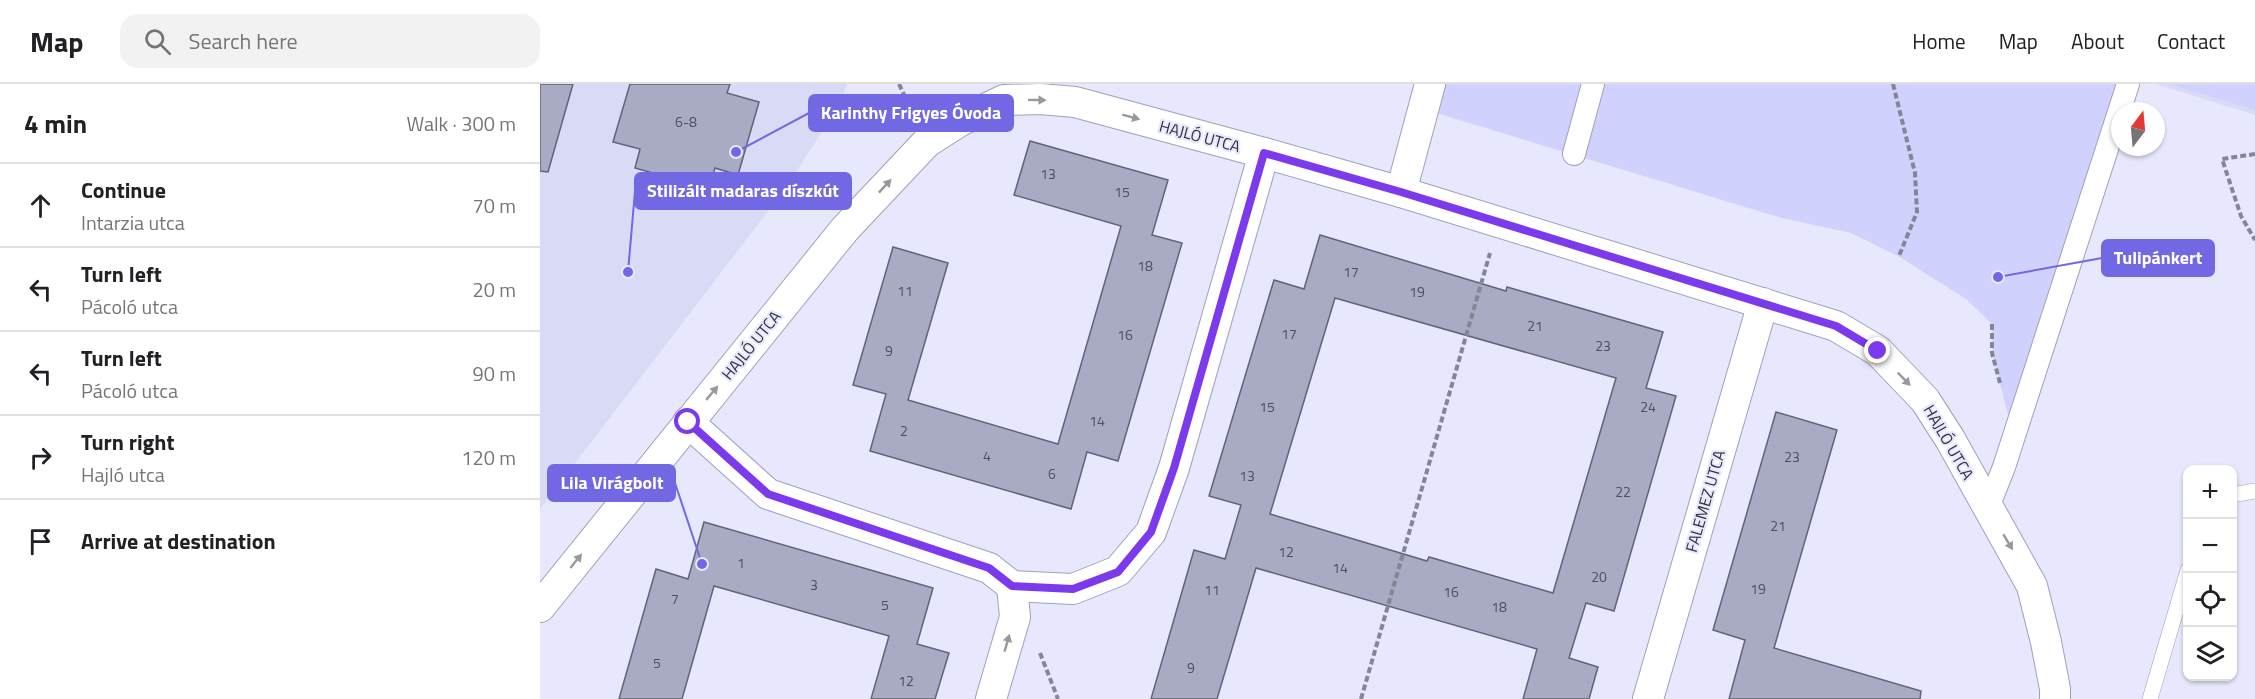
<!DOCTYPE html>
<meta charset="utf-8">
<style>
body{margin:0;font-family:"Titillium Web",sans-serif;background:#f2f2f2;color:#202124}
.controls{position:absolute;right:18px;bottom:18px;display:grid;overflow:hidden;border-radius:12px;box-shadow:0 2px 4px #0004}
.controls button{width:54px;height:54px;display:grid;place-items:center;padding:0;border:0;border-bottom:2px solid #e0e0e0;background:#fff;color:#202124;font:30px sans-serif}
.compass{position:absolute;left:1571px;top:18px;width:54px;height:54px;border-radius:50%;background:#fff;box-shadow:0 2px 4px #0004;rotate:16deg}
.stop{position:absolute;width:18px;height:18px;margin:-14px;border:4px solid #7c3aed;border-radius:50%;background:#fff}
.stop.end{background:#7c3aed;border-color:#fff;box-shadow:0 2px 6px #0008}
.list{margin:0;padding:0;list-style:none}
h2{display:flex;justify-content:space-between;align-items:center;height:78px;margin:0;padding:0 24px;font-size:26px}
h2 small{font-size:20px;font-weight:400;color:#757577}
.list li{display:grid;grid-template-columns:39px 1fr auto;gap:18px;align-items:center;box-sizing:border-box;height:84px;padding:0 24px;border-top:2px solid #e0e0e0}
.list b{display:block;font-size:22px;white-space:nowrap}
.list p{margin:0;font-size:20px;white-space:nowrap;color:#757577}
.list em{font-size:20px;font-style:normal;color:#757577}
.icon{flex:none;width:33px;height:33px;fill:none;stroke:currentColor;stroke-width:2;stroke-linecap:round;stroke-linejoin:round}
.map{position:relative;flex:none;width:1715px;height:615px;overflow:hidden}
header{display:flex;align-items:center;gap:36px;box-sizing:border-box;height:84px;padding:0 30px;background:#fff;border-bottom:2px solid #e0e0e0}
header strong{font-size:28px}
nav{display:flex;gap:33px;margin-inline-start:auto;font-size:21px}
.search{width:420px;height:54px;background:#f2f2f2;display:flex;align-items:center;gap:15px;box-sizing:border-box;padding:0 21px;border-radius:18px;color:#757577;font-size:22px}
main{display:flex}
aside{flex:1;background:#fff}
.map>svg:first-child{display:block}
.built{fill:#d9daf5}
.green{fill:#d0d1fd}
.building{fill:#a9aac4;stroke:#62637a;stroke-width:1.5;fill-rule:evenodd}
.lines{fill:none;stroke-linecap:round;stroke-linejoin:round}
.service-casing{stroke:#9fa0ba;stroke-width:16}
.pedestrian-casing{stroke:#9fa0ba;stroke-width:24}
.minor-casing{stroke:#9fa0ba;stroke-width:32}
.path{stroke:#848595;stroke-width:4;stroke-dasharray:6 3;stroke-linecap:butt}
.service{stroke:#fff;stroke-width:15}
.pedestrian{stroke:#fff;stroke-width:22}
.minor{stroke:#fff;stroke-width:30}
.oneway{fill:#98989d}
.route{stroke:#7c3aed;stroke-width:8}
.labels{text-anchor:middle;stroke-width:4.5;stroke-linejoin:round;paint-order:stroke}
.number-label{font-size:14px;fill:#4e4f5d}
.street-label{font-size:16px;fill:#30313b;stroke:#e7e8fe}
.leader{fill:none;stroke:#7368e3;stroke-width:2}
.callout-dot{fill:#7368e3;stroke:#e7e8fe;stroke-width:2}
.callout{fill:#7368e3;stroke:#7368e3;stroke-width:2}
.callout-label{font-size:18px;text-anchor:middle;font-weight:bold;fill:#fff}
</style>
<header>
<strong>Map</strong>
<div class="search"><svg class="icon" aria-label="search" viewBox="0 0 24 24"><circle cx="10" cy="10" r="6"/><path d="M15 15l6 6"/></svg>Search here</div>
<nav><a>Home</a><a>Map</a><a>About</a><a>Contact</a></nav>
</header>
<main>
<aside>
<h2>4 min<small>Walk · 300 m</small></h2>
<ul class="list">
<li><svg class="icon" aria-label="ahead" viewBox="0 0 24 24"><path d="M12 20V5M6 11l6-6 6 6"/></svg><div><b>Continue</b><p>Intarzia utca</p></div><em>70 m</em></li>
<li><svg class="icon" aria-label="left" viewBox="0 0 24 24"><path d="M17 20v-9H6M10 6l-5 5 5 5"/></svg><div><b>Turn left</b><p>Pácoló utca</p></div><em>20 m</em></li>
<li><svg class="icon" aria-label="left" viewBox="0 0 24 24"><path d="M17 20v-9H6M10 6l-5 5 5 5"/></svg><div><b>Turn left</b><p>Pácoló utca</p></div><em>90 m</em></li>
<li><svg class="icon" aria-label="right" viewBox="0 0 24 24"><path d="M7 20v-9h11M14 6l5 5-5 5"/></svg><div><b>Turn right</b><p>Hajló utca</p></div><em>120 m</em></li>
<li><svg class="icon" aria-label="arrive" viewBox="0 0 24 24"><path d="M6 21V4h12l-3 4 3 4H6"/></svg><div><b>Arrive at destination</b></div></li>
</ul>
</aside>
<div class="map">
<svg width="1715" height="615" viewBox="0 0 1715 615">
<rect width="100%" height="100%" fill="#e7e8fe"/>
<g class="built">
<polygon points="0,0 307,0 300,20 245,105 0,425"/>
<polygon points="1616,0 1715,0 1715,31"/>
</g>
<g class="green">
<polygon points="890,0 1588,0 1473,349 1452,269 1452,240 1426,215 1358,172 1311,149 1242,134 883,25"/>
<polygon points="1629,0 1715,0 1715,26"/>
</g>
<g class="building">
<polygon points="0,0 33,0 8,88 0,87"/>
<polygon points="90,0 190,0 187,9 219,18 198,91 175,84 169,105 95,84 100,65 73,58"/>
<polygon points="490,57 628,96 612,151 642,159 578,377 547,368 531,425 330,367 346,310 313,301 353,163 408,179 368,316 518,360 581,142 474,111"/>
<path d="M 780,151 L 966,207 L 967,203 L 1123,248 L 1106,304 L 1136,312 L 1074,527 L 1046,519 L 1029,574 L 1058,583 L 1049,615 L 983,615 L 997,565 L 716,484 L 677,615 L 611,615 L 654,466 L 685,475 L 701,421 L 669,412 L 734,196 L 764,205 ZM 795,214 L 1076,294 L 1013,509 L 889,473 L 887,477 L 730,430 Z"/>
<polygon points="1236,328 1297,346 1234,564 1381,607 1380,615 1189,615 1205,556 1173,546"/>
<polygon points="164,438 393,504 377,560 409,569 395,615 331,615 349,552 174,502 142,615 79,615 116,485 148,495"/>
</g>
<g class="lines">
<g class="service-casing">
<g id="service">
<polyline points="1692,411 1715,407"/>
<polyline points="1610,615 1648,486"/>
</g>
</g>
<g class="pedestrian-casing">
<g id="pedestrian">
<polyline points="1034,70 1053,0"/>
<polyline points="1447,426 1464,383 1588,0"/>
</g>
</g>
<g class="minor-casing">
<g id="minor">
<polyline points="861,108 890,0"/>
<polyline points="148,338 228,410 449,484 472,502"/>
<polyline points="472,502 533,505 578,487 611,448 634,384 724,69"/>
<polyline points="0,523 305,145 387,58 420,37 464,16 500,15 535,18 724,69 861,108 1296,242 1338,267 1385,316 1410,355 1492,502 1506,558 1515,605 1515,615"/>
<polyline points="451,615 475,533 472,502"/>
<polyline points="1108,615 1223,219"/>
</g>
</g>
<g class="path">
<polyline points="359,0 372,28"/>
<polyline points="1353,0 1375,89 1377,128 1359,172"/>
<polyline points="1715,70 1682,75 1701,132 1715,156"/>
<polyline points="1452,240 1452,269 1460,299"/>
<polyline points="500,569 518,615"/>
<polyline points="821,615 950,169"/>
</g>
<use href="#service" class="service"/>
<use href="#pedestrian" class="pedestrian"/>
<use href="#minor" class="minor"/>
</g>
<defs><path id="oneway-solid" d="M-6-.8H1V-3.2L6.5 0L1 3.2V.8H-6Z" transform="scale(1.5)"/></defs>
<g class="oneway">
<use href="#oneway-solid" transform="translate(497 16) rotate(1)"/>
<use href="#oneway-solid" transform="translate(591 33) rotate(15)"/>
<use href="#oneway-solid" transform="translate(345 102) rotate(-47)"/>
<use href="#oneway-solid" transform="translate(1364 295) rotate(46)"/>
<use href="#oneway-solid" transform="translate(172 309) rotate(-50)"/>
<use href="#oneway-solid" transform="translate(1468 458) rotate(59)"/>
<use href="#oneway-solid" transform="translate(36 477) rotate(-51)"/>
<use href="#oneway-solid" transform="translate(467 559) rotate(-74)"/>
</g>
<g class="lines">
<polyline class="route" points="148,338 228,410 449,484 472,502 533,505 578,488 611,448 634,384 724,69 861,108 1296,242 1338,267"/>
</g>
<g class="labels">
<g class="number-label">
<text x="146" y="43">6-8</text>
<text x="508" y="95">13</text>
<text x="582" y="113">15</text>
<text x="605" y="187">18</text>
<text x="811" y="193">17</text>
<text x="365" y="212">11</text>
<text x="877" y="213">19</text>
<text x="995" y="247">21</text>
<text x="749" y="255">17</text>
<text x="585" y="256">16</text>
<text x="1063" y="267">23</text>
<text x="349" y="272">9</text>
<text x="727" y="328">15</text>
<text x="1108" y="328">24</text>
<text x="557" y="342">14</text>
<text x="364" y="352">2</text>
<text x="447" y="377">4</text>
<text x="1252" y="378">23</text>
<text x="512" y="395">6</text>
<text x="707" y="397">13</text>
<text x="1083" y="413">22</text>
<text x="1238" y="447">21</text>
<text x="746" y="473">12</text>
<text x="201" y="484">1</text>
<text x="800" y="489">14</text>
<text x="1059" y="498">20</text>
<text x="274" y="506">3</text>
<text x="1218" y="510">19</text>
<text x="672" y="511">11</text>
<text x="911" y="513">16</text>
<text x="135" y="520">7</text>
<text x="345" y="526">5</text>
<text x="959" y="528">18</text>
<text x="117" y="584">5</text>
<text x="651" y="589">9</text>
<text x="366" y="602">12</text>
</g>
<g class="street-label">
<text transform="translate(660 52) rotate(15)" y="6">HAJLÓ UTCA</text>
<text transform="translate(211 261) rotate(-51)" y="6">HAJLÓ UTCA</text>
<text transform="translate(1409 358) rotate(60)" y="6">HAJLÓ UTCA</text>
<text transform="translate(1165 417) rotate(-74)" y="6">FALEMEZ UTCA</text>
</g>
</g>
<path class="leader" d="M196 68L269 29M88 188L95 107M1458 193L1562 174M162 480L135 399"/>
<g class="callout-dot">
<circle cx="196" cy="68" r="6"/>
<circle cx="88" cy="188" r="6"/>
<circle cx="1458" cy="193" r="6"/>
<circle cx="162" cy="480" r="6"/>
</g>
<g class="callout">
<rect x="269" y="11" width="204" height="36" rx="6"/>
<rect x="95" y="89" width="216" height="36" rx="6"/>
<rect x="1562" y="156" width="112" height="36" rx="6"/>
<rect x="8" y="381" width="127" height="36" rx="6"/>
</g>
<g class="callout-label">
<text x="371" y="35">Karinthy Frigyes Óvoda</text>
<text x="203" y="113">Stilizált madaras díszkút</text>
<text x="1618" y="180">Tulipánkert</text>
<text x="72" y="405">Lila Virágbolt</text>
</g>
</svg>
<div class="controls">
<button>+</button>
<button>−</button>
<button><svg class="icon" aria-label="locate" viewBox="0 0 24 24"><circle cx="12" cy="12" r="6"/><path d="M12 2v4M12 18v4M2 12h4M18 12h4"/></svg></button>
<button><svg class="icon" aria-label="layers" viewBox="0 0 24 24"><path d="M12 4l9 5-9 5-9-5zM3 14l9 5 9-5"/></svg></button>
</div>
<svg class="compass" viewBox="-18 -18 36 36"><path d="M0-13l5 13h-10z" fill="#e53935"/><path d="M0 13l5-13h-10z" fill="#757577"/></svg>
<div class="stop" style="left:148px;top:338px"></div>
<div class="stop end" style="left:1338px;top:267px"></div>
</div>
</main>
